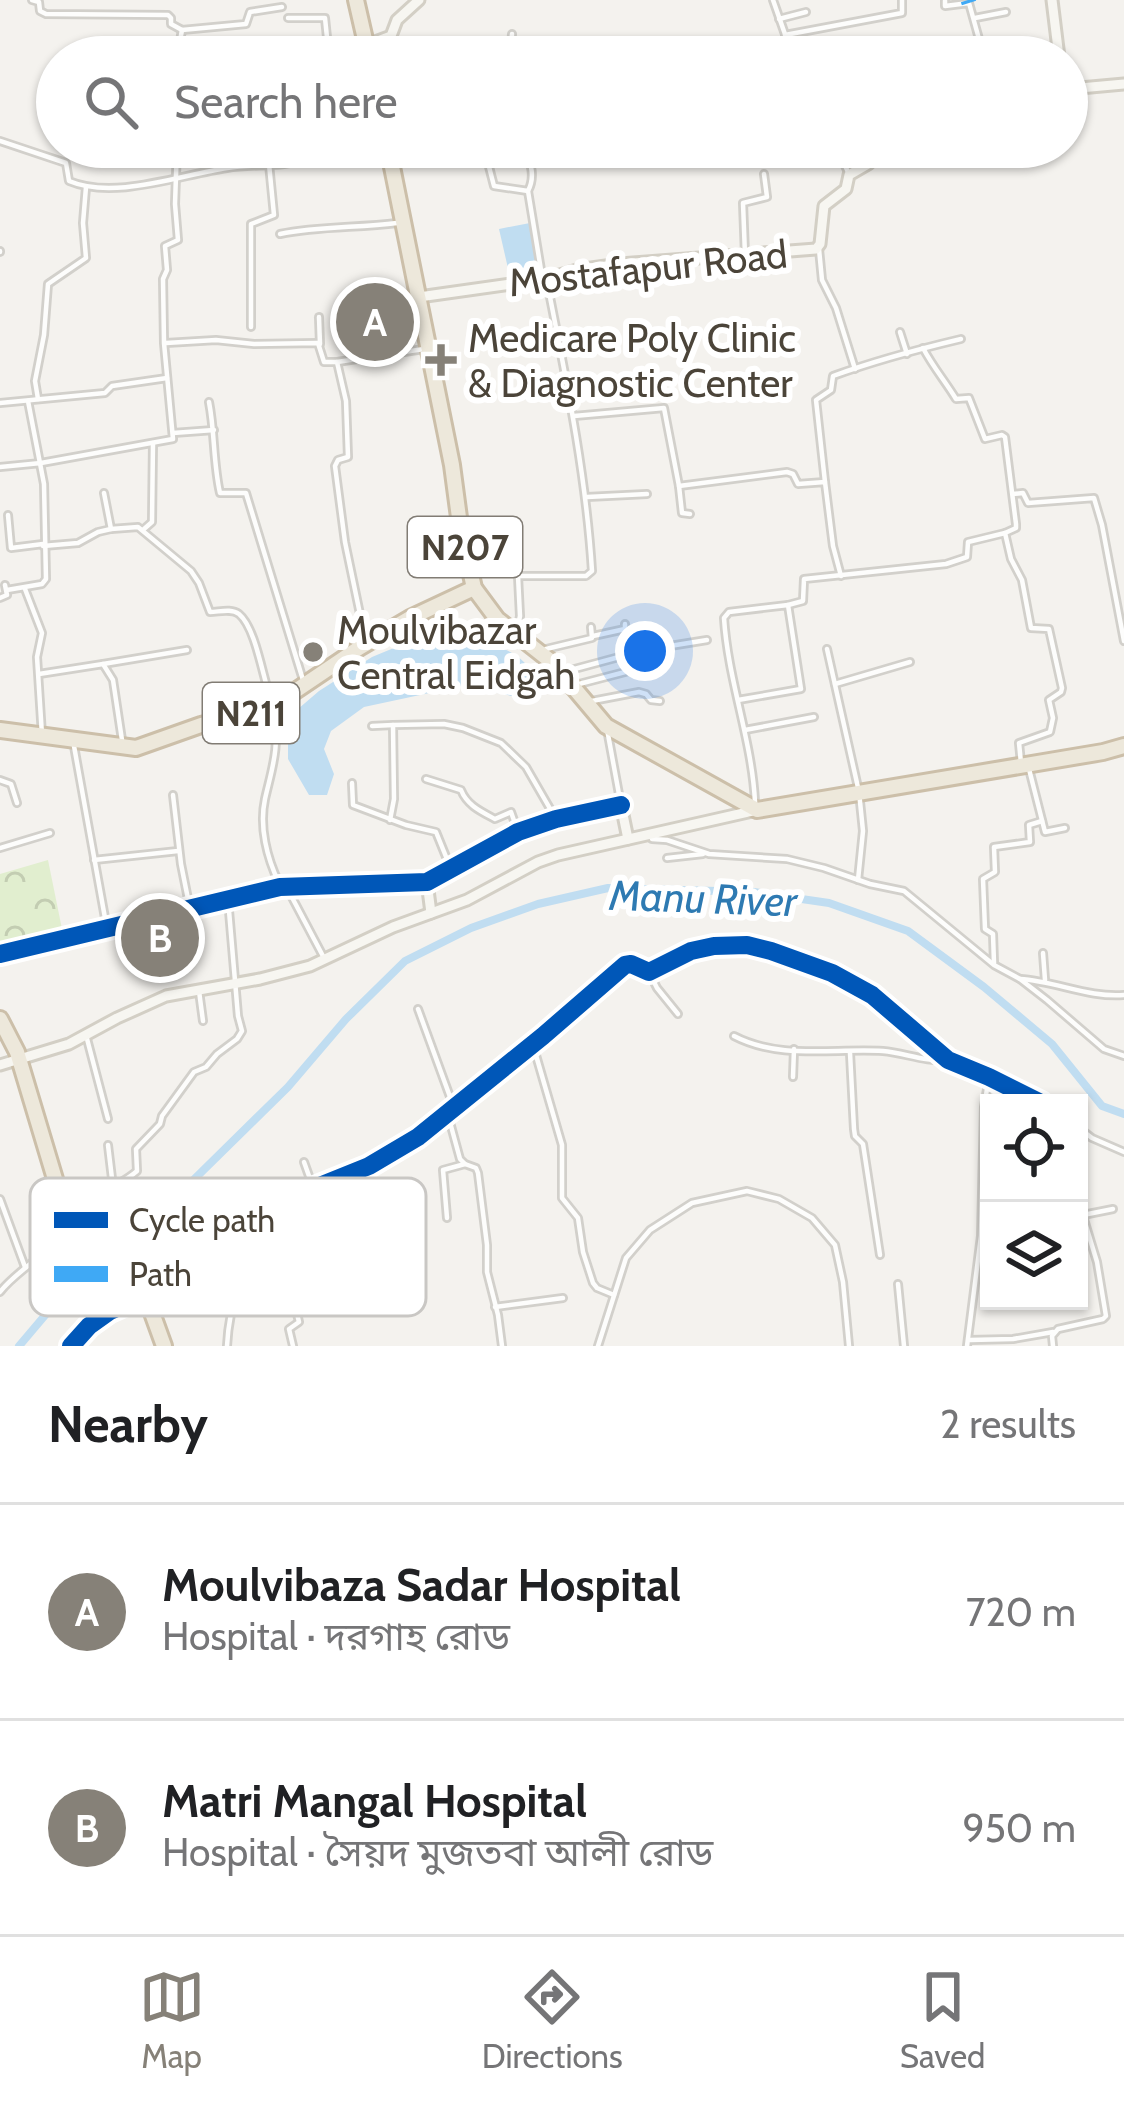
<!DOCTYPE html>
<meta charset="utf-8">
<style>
body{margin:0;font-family:Cabin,"Noto Sans Bengali",sans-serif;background:#f2f2f2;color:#202124}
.controls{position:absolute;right:36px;bottom:36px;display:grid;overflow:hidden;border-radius:0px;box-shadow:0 3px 9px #0004}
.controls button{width:108px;height:108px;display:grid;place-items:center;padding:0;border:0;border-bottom:3px solid #e0e0e0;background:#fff;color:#202124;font:60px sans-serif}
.you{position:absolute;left:645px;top:651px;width:42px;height:42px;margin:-30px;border:9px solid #fff;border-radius:50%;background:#1a73e8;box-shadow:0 0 0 18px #1a73e833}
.badge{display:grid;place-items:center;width:78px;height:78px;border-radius:50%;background:#868178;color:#fff;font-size:39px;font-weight:700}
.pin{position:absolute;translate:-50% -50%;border:6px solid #fff;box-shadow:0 3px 12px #0006}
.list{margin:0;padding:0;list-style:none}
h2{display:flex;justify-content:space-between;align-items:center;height:156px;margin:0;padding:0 48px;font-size:51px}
h2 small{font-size:39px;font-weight:400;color:#757577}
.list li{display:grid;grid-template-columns:78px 1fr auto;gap:36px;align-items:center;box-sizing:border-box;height:216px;padding:0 48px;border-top:3px solid #e0e0e0}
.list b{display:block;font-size:45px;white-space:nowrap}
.list p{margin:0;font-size:39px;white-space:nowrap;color:#757577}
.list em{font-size:39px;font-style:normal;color:#757577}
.icon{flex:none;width:66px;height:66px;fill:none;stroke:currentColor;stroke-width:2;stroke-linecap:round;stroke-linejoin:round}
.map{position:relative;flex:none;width:1124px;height:1346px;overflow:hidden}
.search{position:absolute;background:#fff;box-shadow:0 3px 9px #0004;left:36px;right:36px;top:36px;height:132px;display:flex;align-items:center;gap:30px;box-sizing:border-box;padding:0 42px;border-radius:66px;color:#757577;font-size:45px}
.sheet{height:588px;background:#fff}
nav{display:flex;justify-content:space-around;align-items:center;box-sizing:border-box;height:168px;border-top:3px solid #e0e0e0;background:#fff;font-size:33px;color:#757577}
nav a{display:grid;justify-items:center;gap:6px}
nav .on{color:#868178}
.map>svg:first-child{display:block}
.park{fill:url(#park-crowns)}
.water{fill:#c0ddf1}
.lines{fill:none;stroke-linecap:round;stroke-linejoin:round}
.river{stroke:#c0ddf1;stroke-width:8}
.street-casing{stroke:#d2d0cb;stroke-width:10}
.secondary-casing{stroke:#d3cfc5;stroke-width:15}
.highway-casing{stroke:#ccbfa9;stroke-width:20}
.street{stroke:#fdfdfc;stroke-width:4.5}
.secondary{stroke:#f7f6f1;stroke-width:9}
.highway{stroke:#ede8db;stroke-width:14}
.quiet{stroke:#3fa9f5;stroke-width:15;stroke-dasharray:30 15;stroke-linecap:butt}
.cycleway-casing{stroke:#fff;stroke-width:26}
.cycleway{stroke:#0057b8;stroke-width:18}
.poi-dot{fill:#868178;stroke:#fff;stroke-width:4.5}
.labels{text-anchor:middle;stroke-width:12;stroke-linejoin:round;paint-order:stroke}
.shield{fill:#fff;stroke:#817c74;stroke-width:3}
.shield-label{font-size:36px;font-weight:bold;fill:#4b4439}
.street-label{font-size:39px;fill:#4b4439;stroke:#fff}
.poi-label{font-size:39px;fill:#4b4439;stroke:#fff;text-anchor:start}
.water-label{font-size:42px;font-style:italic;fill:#2e7ab2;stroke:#fff}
.key{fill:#fff;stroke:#c9c7c4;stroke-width:3}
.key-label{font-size:33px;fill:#4b4439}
</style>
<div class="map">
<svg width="1124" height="1346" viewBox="0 0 1124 1346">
<defs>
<pattern id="park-crowns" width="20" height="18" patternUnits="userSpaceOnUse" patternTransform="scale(3)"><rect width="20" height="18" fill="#e1eecf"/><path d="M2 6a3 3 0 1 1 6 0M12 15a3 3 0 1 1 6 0" fill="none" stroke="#c3cdb2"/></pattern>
</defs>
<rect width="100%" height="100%" fill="#f4f2ee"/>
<polygon class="park" points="48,860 63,934 0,950 0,874"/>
<g class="water">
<polygon points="530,223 540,271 510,277 499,229"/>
<path d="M 454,638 C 486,639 537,652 537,693 L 527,699 L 462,686 L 364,707 L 331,731 L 324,749 L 334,774 L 327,795 L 309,795 L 288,759 L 288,735 L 298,709 L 319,691 L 372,657 L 401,645 Z"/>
</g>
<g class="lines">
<polyline class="river" points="19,1346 47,1313 109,1263 288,1087 346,1019 405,961 471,928 538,904 608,888 754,892 829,903 908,931 984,987 1052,1044 1102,1106 1124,1114"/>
<g class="street-casing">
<g id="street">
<polyline points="32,0 39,2 40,11 46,14 168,15 171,18 171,24 182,30 246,24 250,12 282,7"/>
<polyline points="773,0 793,57"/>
<polyline points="945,1 945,6 969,3 984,57"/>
<polyline points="288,18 325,18 329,57"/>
<polyline points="975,18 1006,12"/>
<polyline points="779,19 806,12"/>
<polyline points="785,35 902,13 902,0"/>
<polyline points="177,57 182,30"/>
<polyline points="510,57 512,34"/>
<path d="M 0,141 L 66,163 L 69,181 C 114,200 180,175 227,168 C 246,165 265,166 284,164 C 315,159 346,152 377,147"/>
<path d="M 525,147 C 530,162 536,176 528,191 L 542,276"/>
<polyline points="836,147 849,174"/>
<polyline points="394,152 422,156 462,152 483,155 487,159 494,186 528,191"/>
<path d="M 280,234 C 319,226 357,228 397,223"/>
<polyline points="819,249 822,280 836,308 855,369"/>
<polyline points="0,251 0,252"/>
<polyline points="745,255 743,203 767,197 764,174"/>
<polyline points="319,317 320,344"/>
<polyline points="251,327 251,224 274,215 269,164"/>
<polyline points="900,332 907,354"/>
<polyline points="166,343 216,340 254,344 318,343 324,362 337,362"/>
<path d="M 923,348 C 933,367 945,381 956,399 L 969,398 L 985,439 L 1002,435 L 1005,437 L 1016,524 L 1016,528 L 1005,533 L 1011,559 L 1022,580 L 1031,628 L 1049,629 L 1062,688 L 1061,692 L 1049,700 L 1053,718 L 1050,732 L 1019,743 L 1021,763"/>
<polyline points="38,399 35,381 44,335 48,284 86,258 83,223 86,187"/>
<path d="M 209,402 C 215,433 213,462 220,493 L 246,493 L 303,680"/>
<polyline points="0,403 105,393 112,386 167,378"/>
<polyline points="574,416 664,408 679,486 787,472 793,474 798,484 825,482 833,546 841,576"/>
<polyline points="173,433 214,430"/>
<polyline points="0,467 41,463 173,439 164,343 163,279 167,270 165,246 178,240 175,204 177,147"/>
<path d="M 825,482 L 816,400 L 831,390 L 833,376 C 874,361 919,349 961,339"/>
<polyline points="679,486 682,513 690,514"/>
<polyline points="104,493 111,529"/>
<polyline points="1013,494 1023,493 1028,503 1094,498 1102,525 1124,641"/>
<polyline points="587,497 647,494"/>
<polyline points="8,515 11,548 43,544"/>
<polyline points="144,529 152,522 153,443"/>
<path d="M 43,546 L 78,543 L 98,532 L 111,529 L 138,527 L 191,571 L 199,583 L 210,612 C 219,612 231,608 239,614 C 256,628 263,679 271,700"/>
<polyline points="25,589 42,633 37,657 42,735"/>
<polyline points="7,590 42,584 46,579 44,484 28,401"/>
<polyline points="0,598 7,595 5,585"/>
<polyline points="788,605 803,601 804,579 946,564 967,557 968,542 1005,533"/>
<path d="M 517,632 L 520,616 L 518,576 L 586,576 L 592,571 C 586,474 566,378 547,282"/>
<polyline points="593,636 625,629 625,624"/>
<polyline points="365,638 345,542 335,466 338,460 348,457 346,401 337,362 424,349"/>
<polyline points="546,649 592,638 591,627"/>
<polyline points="827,649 859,792 863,831 858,880"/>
<polyline points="103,664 187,650"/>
<polyline points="567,671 645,650 707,640"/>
<polyline points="39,674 103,664 113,680 122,740"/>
<polyline points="579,684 656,664"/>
<polyline points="835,684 910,662"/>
<path d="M 738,700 L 801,689 L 788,605 L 729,612 L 724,618 C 728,681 752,740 755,802"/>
<polyline points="592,701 639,692 646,694 651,700 660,701"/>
<path d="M 272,713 C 281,745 272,768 265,799 C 259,827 267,858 279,883"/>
<polyline points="372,726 393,725"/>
<polyline points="607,729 621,805"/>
<polyline points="745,730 814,717"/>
<polyline points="74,746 107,929"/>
<polyline points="1029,769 1045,832 1065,828"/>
<path d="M 426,779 L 461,790 C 467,805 480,811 495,819 L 511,812 L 518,832"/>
<polyline points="0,780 11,784 17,803"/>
<polyline points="352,783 353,805 406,825 436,832 451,869"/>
<polyline points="173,795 181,864 190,909"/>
<polyline points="390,820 394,799 393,725 444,724 463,728 501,743 526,767 556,819"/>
<polyline points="652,834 652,839 667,840 709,854 787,859 824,868 870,884 904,891 994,965 1020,979 1047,1000 1104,1049 1124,1056"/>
<polyline points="0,848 50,833"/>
<polyline points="667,858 703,854"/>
<polyline points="94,860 178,851"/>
<polyline points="286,886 324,958"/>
<polyline points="1043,953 1045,980"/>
<polyline points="994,963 993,934 985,929 983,879 995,872 994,847 1030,842 1029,825 1042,821"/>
<polyline points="649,972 657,988 678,1014"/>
<path d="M 1020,979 C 1055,981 1089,998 1124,995"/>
<polyline points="199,991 203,1021"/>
<polyline points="418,1009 453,1105"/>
<polyline points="86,1035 108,1119"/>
<path d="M 734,1036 C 780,1060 833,1048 883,1051 C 905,1053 925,1062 948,1060"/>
<polyline points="533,1045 562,1145 562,1198 578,1218 583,1252 593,1283 597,1288 614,1295"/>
<polyline points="850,1053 854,1129 855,1136 863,1144 880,1255"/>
<polyline points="793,1077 794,1049"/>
<polyline points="448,1115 460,1159 465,1164 476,1168 478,1173 487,1245 487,1272 498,1315 502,1346"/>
<polyline points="1079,1128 1092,1138 1124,1152"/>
<polyline points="108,1145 113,1187"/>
<polyline points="304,1162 314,1190"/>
<polyline points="347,1176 370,1286"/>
<polyline points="0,1199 25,1267"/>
<polyline points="228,1201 239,1226 249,1260"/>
<polyline points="1083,1215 1113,1209"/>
<polyline points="447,1218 443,1170 465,1164"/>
<path d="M 73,1224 C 85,1212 97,1197 111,1188 C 121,1182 128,1179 137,1171 L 136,1149 L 160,1124 L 162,1116 L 194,1072 L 206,1067 L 217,1054 L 237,1039 L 242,1031 L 238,1016 L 228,899"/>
<polyline points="285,1281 292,1293 299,1322 289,1329 293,1346"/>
<polyline points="898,1284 904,1346"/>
<path d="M 0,1292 C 19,1267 58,1252 62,1220"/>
<polyline points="236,1298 280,1290 284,1287 285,1281 267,1231"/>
<polyline points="495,1307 563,1298"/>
<polyline points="970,1340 1013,1339 1053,1332"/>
<polyline points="71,1346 89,1326 110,1311 142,1297 171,1272 227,1232 297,1195 369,1166 418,1137 543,1036 625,965 631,964 649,972 691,951 714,946 747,945 771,951 832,973 872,995 948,1060 989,1077 1041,1103"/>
<path d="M 227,1346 C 229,1305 243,1264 267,1231 L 262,1213"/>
<polyline points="598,1346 626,1258 650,1230 692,1203 747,1191 779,1199 812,1218 835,1245 843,1282 849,1346"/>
<polyline points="967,1346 981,1236 984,1107 989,1077"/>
<polyline points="1053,1346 1052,1336 1058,1329 1103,1319 1106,1316 1097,1262 1079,1203"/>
</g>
</g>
<g class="secondary-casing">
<g id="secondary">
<polyline points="1052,0 1059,57"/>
<polyline points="367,45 391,36 397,20 419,0"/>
<polyline points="1069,89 1124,84"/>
<polyline points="419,297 546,279 577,270 620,264 816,249 820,244 824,206 846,189 849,175 868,164 886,147"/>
<polyline points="427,882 431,913"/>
<polyline points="0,954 280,887 427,882 518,832 556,819 621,805 628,839"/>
<polyline points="0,1065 69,1044 117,1018 166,996 260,979 310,966 393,927 467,900 538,862 558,855 757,810"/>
</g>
</g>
<g class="highway-casing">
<g id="highway">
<polyline points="356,0 369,57"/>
<polyline points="388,147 452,465 460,525 474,588 497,619 553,663 606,726 757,810 1103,752 1124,746"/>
<polyline points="0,730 136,748 201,725 270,708 359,648 410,618 474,588"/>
<polyline points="0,1019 17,1052 67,1219 74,1229 142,1297 151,1310 164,1346"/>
</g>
</g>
<use href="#street" class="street"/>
<use href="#secondary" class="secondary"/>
<use href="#highway" class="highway"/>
<polyline class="quiet" points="968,0 969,3"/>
<g class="cycleway-casing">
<g id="cycleway">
<polyline points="0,954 280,887 427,882 518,832 556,819 621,805"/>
<polyline points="71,1346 89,1326 110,1311 142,1297 171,1272 227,1232 297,1195 369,1166 418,1137 543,1036 625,965 631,964 649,972 691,951 714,946 747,945 771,951 832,973 872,995 948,1060 989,1077 1041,1103"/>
</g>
</g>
<use href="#cycleway" class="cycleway"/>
</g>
<g class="poi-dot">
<path d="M435 342h12v12h12v12h-12v12h-12v-12h-12v-12h12z"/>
<circle cx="313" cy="652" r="12"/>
</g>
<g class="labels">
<g class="shield">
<rect x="408" y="517" width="114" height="60" rx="9"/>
<rect x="203" y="683" width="96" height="60" rx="9"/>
</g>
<g class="shield-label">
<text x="465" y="560">N207</text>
<text x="251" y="726">N211</text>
</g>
<g class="street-label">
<text transform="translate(648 268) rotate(-6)" y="14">Mostafapur Road</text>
</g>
<g class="poi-label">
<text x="468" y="352">Medicare Poly Clinic<tspan x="468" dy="45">&amp; Diagnostic Center</tspan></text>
<text x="337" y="644">Moulvibazar<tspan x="337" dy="45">Central Eidgah</tspan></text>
</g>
<g class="water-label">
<text transform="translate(703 898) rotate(2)" y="15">Manu River</text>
</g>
</g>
<rect x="30" y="1178" width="396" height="138" rx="18" class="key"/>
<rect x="54" y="1212" width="54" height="16" fill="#0057b8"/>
<rect x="54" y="1266" width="54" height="16" fill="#3fa9f5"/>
<g class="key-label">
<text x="129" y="1232">Cycle path</text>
<text x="129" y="1286">Path</text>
</g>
</svg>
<div class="controls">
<button><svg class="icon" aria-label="locate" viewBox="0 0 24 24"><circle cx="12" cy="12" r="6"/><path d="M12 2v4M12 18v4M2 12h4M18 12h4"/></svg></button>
<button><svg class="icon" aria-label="layers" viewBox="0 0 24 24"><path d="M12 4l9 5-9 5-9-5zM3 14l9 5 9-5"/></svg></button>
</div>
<div class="you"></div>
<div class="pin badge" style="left:375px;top:322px">A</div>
<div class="pin badge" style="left:160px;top:938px">B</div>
<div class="search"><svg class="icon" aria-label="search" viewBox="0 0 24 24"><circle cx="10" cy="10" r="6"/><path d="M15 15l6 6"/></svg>Search here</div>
</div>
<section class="sheet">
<h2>Nearby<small>2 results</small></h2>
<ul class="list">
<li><span class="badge">A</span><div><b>Moulvibaza Sadar Hospital</b><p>Hospital · দরগাহ রোড</p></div><em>720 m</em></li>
<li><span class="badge">B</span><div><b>Matri Mangal Hospital</b><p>Hospital · সৈয়দ মুজতবা আলী রোড</p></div><em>950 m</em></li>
</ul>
</section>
<nav>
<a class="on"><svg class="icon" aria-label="map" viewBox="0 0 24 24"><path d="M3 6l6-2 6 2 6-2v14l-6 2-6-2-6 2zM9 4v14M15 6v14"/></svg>Map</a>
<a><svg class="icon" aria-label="directions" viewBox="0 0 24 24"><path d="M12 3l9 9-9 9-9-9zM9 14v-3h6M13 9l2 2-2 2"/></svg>Directions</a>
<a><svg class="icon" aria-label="saved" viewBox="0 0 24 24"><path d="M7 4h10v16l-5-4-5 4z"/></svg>Saved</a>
</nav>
